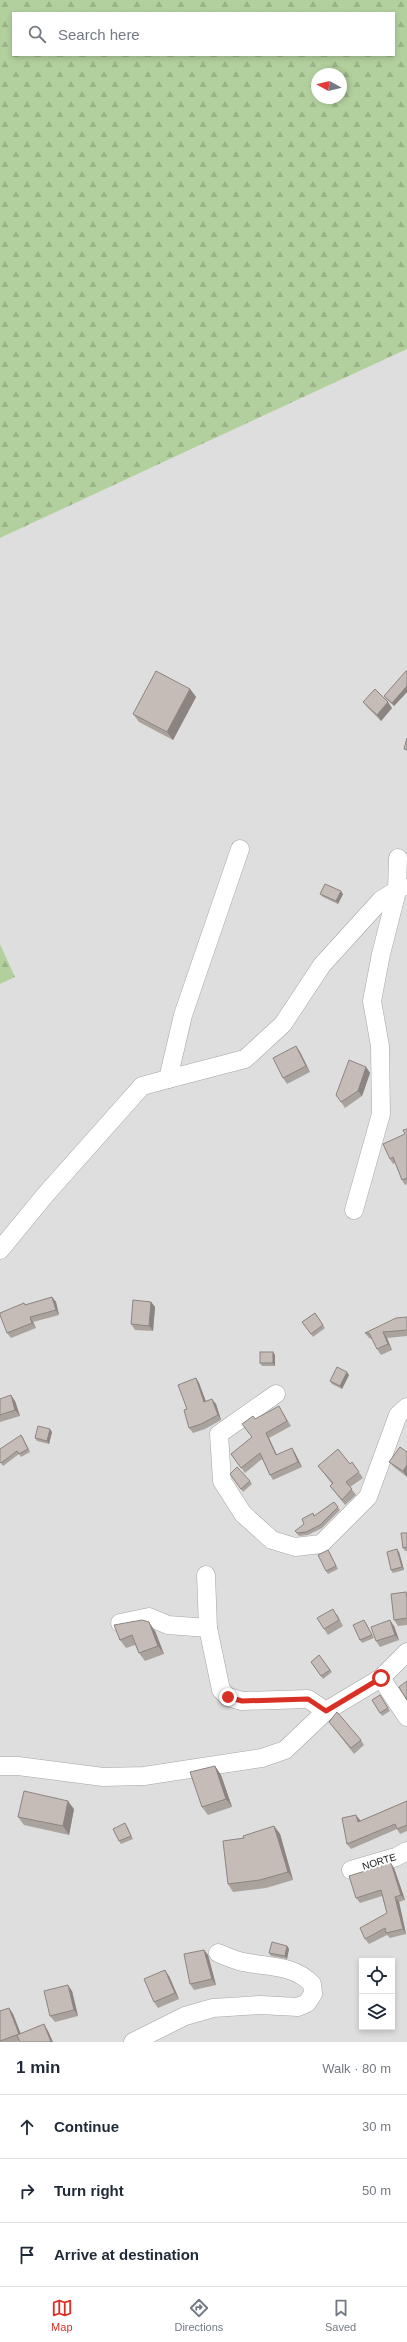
<!DOCTYPE html>
<meta charset="utf-8">
<style>
body{margin:0;font-family:Helvetica,sans-serif;background:#f2f2f3;color:#1f2937}
.controls{position:absolute;right:12px;bottom:12px;display:grid;overflow:hidden;border-radius:0px;box-shadow:0 2px 6px #0003}
.controls button{width:36px;height:36px;display:grid;place-items:center;padding:0;border:0;border-bottom:1px solid #e0e1e3;background:#fff;color:#1f2937;font:20px sans-serif}
.compass{position:absolute;left:311px;top:68px;width:36px;height:36px;border-radius:50%;background:#fff;box-shadow:0 2px 6px #0003;rotate:278deg}
.stop{position:absolute;width:12px;height:12px;margin:-9px;border:3px solid #d93025;border-radius:50%;background:#fff}
.stop.end{background:#d93025;border-color:#fff;box-shadow:0 1px 4px #0008}
.list{margin:0;padding:0;list-style:none}
h2{display:flex;justify-content:space-between;align-items:center;height:52px;margin:0;padding:0 16px;font-size:17px}
h2 small{font-size:13px;font-weight:400;color:#747a83}
.list li{display:grid;grid-template-columns:26px 1fr auto;gap:12px;align-items:center;box-sizing:border-box;height:64px;padding:0 16px;border-top:1px solid #e0e1e3}
.list b{display:block;font-size:15px;white-space:nowrap}
.list em{font-size:13px;font-style:normal;color:#747a83}
.icon{flex:none;width:22px;height:22px;fill:none;stroke:currentColor;stroke-width:2;stroke-linecap:round;stroke-linejoin:round}
.map{position:relative;flex:none;width:407px;height:2042px;overflow:hidden}
.search{position:absolute;background:#fff;box-shadow:0 2px 6px #0003;left:12px;right:12px;top:12px;height:44px;display:flex;align-items:center;gap:10px;box-sizing:border-box;padding:0 14px;border-radius:0px;color:#747a83;font-size:15px}
.sheet{height:244px;background:#fff}
nav{display:flex;justify-content:space-around;align-items:center;box-sizing:border-box;height:56px;border-top:1px solid #e0e1e3;background:#fff;font-size:11px;color:#747a83}
nav a{display:grid;justify-items:center;gap:2px}
nav .on{color:#d93025}
.map>svg:first-child{display:block}
.residential{fill:#dfdede;fill-rule:evenodd}
.forest{fill:url(#forest-firs);fill-rule:evenodd}
.lines{fill:none;stroke-linecap:round;stroke-linejoin:round}
.minor-casing{stroke:#a5a5a5;stroke-width:19}
.minor{stroke:#fff;stroke-width:18}
.wall{fill:#aaa29d}
.shaded-wall{fill:#8b8480}
.building{fill:#c6bcb7;stroke:#8b8480}
.route{stroke:#d93025;stroke-width:5}
.labels{text-anchor:middle;stroke-width:4;stroke-linejoin:round;paint-order:stroke}
.street-label{font-size:10px;fill:#212121;stroke:#fff}
</style>
<div class="map">
<svg width="407" height="2042" viewBox="0 0 407 2042">
<defs>
<pattern id="forest-firs" width="22" height="20" patternUnits="userSpaceOnUse"><rect width="22" height="20" fill="#b2d09d"/><path d="M5 1l3.5 6h-7zM16 11l3.5 6h-7z" fill="#99b287"/></pattern>
</defs>
<rect width="100%" height="100%" fill="#f1ede8"/>
<path class="residential" d="M 407,349 L 407,2042 L 0,2042 L 0,984 L 15,977 L 0,944 L 0,538 ZM 362,1961 L 392,1961 L 392,2027 L 362,2027 Z"/>
<g class="forest">
<path d="M 0,0 L 407,0 L 407,349 L 0,538 ZM 13,13 L 394,13 L 394,55 L 13,55 ZM 317,74 L 341,74 L 341,98 L 317,98 Z"/>
<polygon points="0,944 15,977 0,984"/>
</g>
<g class="lines">
<g class="minor-casing">
<g id="minor">
<polyline points="168,1079 245,1059 283,1024 322,965 381,900 402,887"/>
<polyline points="354,1210 381,1114 380,1046 372,1001 381,954 397,891 398,858"/>
<polyline points="0,1250 46,1194 142,1086 168,1079 183,1015 240,849"/>
<polyline points="276,1394 219,1434 222,1481 243,1514 272,1540 295,1547 321,1544 368,1497 398,1415 407,1407"/>
<polyline points="206,1575 208,1628 221,1690 228,1697 242,1701 308,1699 326,1711"/>
<polyline points="120,1623 149,1617 168,1625 208,1628"/>
<polyline points="381,1678 407,1717"/>
<polyline points="0,1766 18,1766 103,1777 144,1776 262,1758 285,1750 326,1711 381,1678 407,1652"/>
<polyline points="351,1870 396,1857 407,1851"/>
<path d="M 133,2042 L 185,2016 L 213,2008 L 260,2005 L 298,2007 L 307,2003 L 313,1994 L 312,1984 C 292,1963 265,1968 239,1961 C 232,1959 225,1956 218,1953"/>
</g>
</g>
<use href="#minor" class="minor"/>
</g>
<g class="wall">
<polygon points="407,671 407,692 394,706 386,699 384,696"/>
<polygon points="190,689 196,697 173,740 139,722 133,714"/>
<polygon points="363,702 392,708 381,721 367,707"/>
<polygon points="320,894 343,894 338,904 323,897"/>
<polygon points="296,1046 300,1052 310,1072 287,1084 283,1078"/>
<polygon points="366,1067 370,1073 362,1096 345,1108 341,1102"/>
<polygon points="407,1129 407,1184 405,1185 402,1180 395,1163 393,1164 390,1159 405,1134"/>
<polygon points="52,1297 56,1302 59,1315 33,1322 36,1328 11,1338 7,1333 24,1303 25,1305"/>
<polygon points="151,1302 155,1307 153,1331 135,1330 131,1324"/>
<polygon points="315,1313 325,1328 313,1337 302,1322"/>
<polygon points="407,1317 407,1336 387,1338 392,1350 381,1355 377,1349 372,1339 369,1338 365,1333"/>
<polygon points="273,1352 275,1355 275,1366 262,1366 260,1363"/>
<polygon points="349,1375 342,1389 332,1384 330,1381"/>
<polygon points="196,1378 199,1383 206,1402 216,1404 221,1420 205,1429 193,1433 189,1428 187,1409"/>
<polygon points="0,1399 15,1401 20,1416 0,1422"/>
<polygon points="282,1411 291,1426 269,1438 277,1455 292,1448 295,1453 302,1467 273,1480 270,1475 262,1459 245,1473 231,1454 252,1438 255,1419"/>
<polygon points="52,1432 49,1444 37,1441 35,1438"/>
<polygon points="21,1435 23,1438 30,1452 21,1457 19,1454 3,1466 0,1462"/>
<polygon points="407,1452 407,1477 394,1467 389,1462"/>
<polygon points="352,1462 363,1478 350,1487 356,1495 345,1505 330,1486 332,1484 318,1466 350,1464"/>
<polygon points="230,1474 250,1481 252,1484 243,1492"/>
<polygon points="334,1502 340,1510 322,1528 308,1535 299,1536 295,1531 304,1524 313,1513 315,1516"/>
<polygon points="407,1533 407,1551 405,1551 403,1548"/>
<polygon points="399,1552 404,1570 393,1573 391,1570"/>
<polygon points="330,1553 338,1569 328,1574 326,1571"/>
<polygon points="407,1593 407,1625 398,1626 394,1620"/>
<polygon points="337,1614 343,1626 328,1635 324,1629"/>
<polygon points="366,1623 374,1638 362,1643 360,1640"/>
<polygon points="114,1625 155,1631 164,1654 145,1661 139,1653 135,1645 126,1648 120,1640"/>
<polygon points="394,1626 399,1640 380,1647 376,1641"/>
<polygon points="319,1655 332,1672 323,1679 311,1662"/>
<polygon points="380,1695 390,1711 382,1716 372,1700"/>
<polygon points="329,1722 361,1740 364,1745 354,1754"/>
<polygon points="215,1766 221,1775 232,1807 208,1815 202,1807"/>
<polygon points="407,1801 407,1831 400,1834 397,1829 351,1849 347,1844 360,1820 360,1821"/>
<polygon points="74,1809 69,1835 24,1825 18,1817"/>
<polygon points="127,1826 133,1839 121,1844 119,1841"/>
<polygon points="274,1826 280,1834 293,1880 266,1888 233,1892 228,1884 244,1838"/>
<polygon points="394,1868 405,1900 399,1902 406,1934 390,1938 387,1935 369,1944 365,1939 387,1913 382,1896 360,1903 356,1898"/>
<polygon points="287,1946 289,1949 287,1959 271,1956 269,1953"/>
<polygon points="204,1950 208,1955 216,1985 194,1990 190,1984"/>
<polygon points="169,1976 179,1999 158,2008 154,2002"/>
<polygon points="72,1991 78,2016 55,2022 50,2016"/>
<polygon points="9,2008 13,2014 21,2034 44,2024 49,2033 17,2042 0,2042 0,2011"/>
</g>
<g class="shaded-wall">
<polygon points="407,686 407,692 394,706 392,703"/>
<polygon points="190,689 196,697 173,740 167,732"/>
<polygon points="388,702 392,708 381,721 377,715"/>
<polygon points="341,891 343,894 338,904 336,901"/>
<polygon points="296,1046 300,1052 310,1072 306,1066"/>
<polygon points="366,1067 370,1073 362,1096 358,1091"/>
<polygon points="52,1297 56,1302 59,1315 56,1310"/>
<polygon points="151,1302 155,1307 153,1331 149,1326"/>
<polygon points="30,1317 33,1322 36,1328 32,1323"/>
<polygon points="383,1332 387,1338 392,1350 388,1344"/>
<polygon points="273,1352 275,1355 275,1366 273,1363"/>
<polygon points="347,1372 349,1375 342,1389 340,1386"/>
<polygon points="196,1378 199,1383 208,1407 204,1402"/>
<polygon points="11,1395 15,1401 20,1416 15,1410"/>
<polygon points="212,1399 216,1404 221,1420 218,1415"/>
<polygon points="50,1429 52,1432 49,1444 47,1441"/>
<polygon points="266,1433 269,1438 279,1460 276,1455"/>
<polygon points="21,1435 23,1438 30,1452 28,1449"/>
<polygon points="292,1448 295,1453 302,1467 298,1462"/>
<polygon points="407,1465 407,1477 403,1471"/>
<polygon points="397,1549 399,1552 404,1570 402,1567"/>
<polygon points="390,1620 394,1626 399,1640 395,1635"/>
<polygon points="149,1622 155,1631 164,1654 158,1646"/>
<polygon points="215,1766 221,1775 232,1807 226,1799"/>
<polygon points="68,1801 74,1809 69,1835 63,1826"/>
<polygon points="356,1815 360,1820 361,1827 358,1822"/>
<polygon points="274,1826 280,1834 293,1880 288,1872"/>
<polygon points="391,1863 394,1868 405,1900 401,1895"/>
<polygon points="395,1897 399,1902 406,1934 403,1929"/>
<polygon points="287,1946 289,1949 287,1959 285,1956"/>
<polygon points="204,1950 208,1955 216,1985 212,1979"/>
<polygon points="165,1970 169,1976 179,1999 175,1993"/>
<polygon points="68,1985 72,1991 78,2016 74,2010"/>
<polygon points="9,2008 13,2014 23,2040 19,2034"/>
<polygon points="44,2024 49,2033 53,2042 51,2042"/>
</g>
<g class="building">
<polygon points="156,671 190,689 167,732 133,714"/>
<polygon points="406,671 407,671 407,686 392,703 384,696"/>
<polygon points="375,689 388,702 377,715 363,702"/>
<polygon points="407,738 407,750 404,749"/>
<polygon points="325,884 341,891 336,901 320,894"/>
<polygon points="296,1046 306,1066 283,1078 273,1058"/>
<polygon points="349,1060 366,1067 358,1091 341,1102 336,1095"/>
<polygon points="407,1129 407,1178 402,1180 393,1157 390,1159 383,1144 405,1134 403,1130"/>
<polygon points="52,1297 56,1310 30,1317 32,1323 7,1333 0,1315 0,1313 24,1303 25,1305"/>
<polygon points="133,1300 151,1302 149,1326 131,1324"/>
<polygon points="315,1313 323,1325 311,1334 302,1322"/>
<polygon points="407,1317 407,1330 383,1332 388,1344 377,1349 369,1333 365,1333 396,1318"/>
<rect x="260" y="1352" width="13" height="11"/>
<polygon points="337,1367 347,1372 340,1386 330,1381"/>
<polygon points="196,1378 204,1402 212,1399 218,1415 201,1424 189,1428 184,1410 187,1409 178,1385"/>
<polygon points="11,1395 15,1410 0,1415 0,1399"/>
<polygon points="279,1406 287,1421 266,1433 276,1455 292,1448 298,1462 270,1475 260,1453 241,1468 231,1454 252,1437 242,1424 253,1416 255,1419"/>
<polygon points="38,1426 50,1429 47,1441 35,1438"/>
<polygon points="21,1435 28,1449 19,1454 17,1451 1,1463 0,1462 0,1449"/>
<polygon points="400,1447 407,1452 407,1465 403,1471 389,1462"/>
<polygon points="338,1449 350,1464 352,1462 359,1472 346,1482 352,1489 342,1500 330,1486 333,1483 318,1466"/>
<polygon points="237,1467 250,1481 241,1489 230,1474"/>
<polygon points="334,1502 338,1507 320,1525 306,1532 297,1533 295,1531 304,1524 302,1519 313,1513 314,1516"/>
<polygon points="401,1533 407,1533 407,1547 403,1548"/>
<polygon points="397,1549 402,1567 391,1570 387,1552"/>
<polygon points="328,1550 336,1566 326,1571 318,1555"/>
<polygon points="406,1592 407,1598 407,1618 394,1620 391,1594"/>
<polygon points="333,1609 339,1620 324,1629 317,1618"/>
<polygon points="142,1620 149,1622 158,1646 139,1653 132,1635 120,1640 114,1625"/>
<polygon points="364,1620 372,1635 360,1640 353,1625"/>
<polygon points="390,1620 395,1635 376,1641 371,1627"/>
<polygon points="319,1655 330,1670 321,1676 311,1662"/>
<polygon points="407,1681 407,1700 399,1687"/>
<polygon points="380,1695 388,1708 380,1713 372,1700"/>
<polygon points="337,1712 361,1740 351,1748 329,1722"/>
<polygon points="215,1766 226,1799 202,1807 190,1772"/>
<polygon points="24,1791 68,1801 63,1826 18,1817"/>
<polygon points="407,1801 407,1825 397,1829 395,1824 347,1844 342,1818 356,1815 358,1822"/>
<polygon points="125,1823 131,1836 119,1841 113,1829"/>
<polygon points="274,1826 288,1872 260,1880 228,1884 223,1841 244,1838 243,1836"/>
<polygon points="391,1863 401,1895 395,1897 403,1929 386,1933 385,1928 365,1939 360,1928 387,1913 381,1890 356,1898 349,1876"/>
<polygon points="272,1942 287,1946 285,1956 269,1953"/>
<polygon points="204,1950 212,1979 190,1984 184,1954"/>
<polygon points="165,1970 175,1993 154,2002 144,1979"/>
<polygon points="68,1985 74,2010 50,2016 44,1991"/>
<polygon points="9,2008 19,2034 0,2041 0,2011"/>
<polygon points="44,2024 51,2042 20,2042 17,2035"/>
</g>
<g class="lines">
<polyline class="route" points="228,1697 242,1701 308,1699 326,1711 381,1678"/>
</g>
<g class="labels">
<g class="street-label">
<text transform="translate(379 1861) rotate(-17)" y="4">NORTE</text>
</g>
</g>
</svg>
<div class="controls">
<button><svg class="icon" aria-label="locate" viewBox="0 0 24 24"><circle cx="12" cy="12" r="6"/><path d="M12 2v4M12 18v4M2 12h4M18 12h4"/></svg></button>
<button><svg class="icon" aria-label="layers" viewBox="0 0 24 24"><path d="M12 4l9 5-9 5-9-5zM3 14l9 5 9-5"/></svg></button>
</div>
<svg class="compass" viewBox="-18 -18 36 36"><path d="M0-13l5 13h-10z" fill="#e53935"/><path d="M0 13l5-13h-10z" fill="#747a83"/></svg>
<div class="stop" style="left:381px;top:1678px"></div>
<div class="stop end" style="left:228px;top:1697px"></div>
<div class="search"><svg class="icon" aria-label="search" viewBox="0 0 24 24"><circle cx="10" cy="10" r="6"/><path d="M15 15l6 6"/></svg>Search here</div>
</div>
<section class="sheet">
<h2>1 min<small>Walk · 80 m</small></h2>
<ul class="list">
<li><svg class="icon" aria-label="ahead" viewBox="0 0 24 24"><path d="M12 20V5M6 11l6-6 6 6"/></svg><div><b>Continue</b></div><em>30 m</em></li>
<li><svg class="icon" aria-label="right" viewBox="0 0 24 24"><path d="M7 20v-9h11M14 6l5 5-5 5"/></svg><div><b>Turn right</b></div><em>50 m</em></li>
<li><svg class="icon" aria-label="arrive" viewBox="0 0 24 24"><path d="M6 21V4h12l-3 4 3 4H6"/></svg><div><b>Arrive at destination</b></div></li>
</ul>
</section>
<nav>
<a class="on"><svg class="icon" aria-label="map" viewBox="0 0 24 24"><path d="M3 6l6-2 6 2 6-2v14l-6 2-6-2-6 2zM9 4v14M15 6v14"/></svg>Map</a>
<a><svg class="icon" aria-label="directions" viewBox="0 0 24 24"><path d="M12 3l9 9-9 9-9-9zM9 14v-3h6M13 9l2 2-2 2"/></svg>Directions</a>
<a><svg class="icon" aria-label="saved" viewBox="0 0 24 24"><path d="M7 4h10v16l-5-4-5 4z"/></svg>Saved</a>
</nav>
